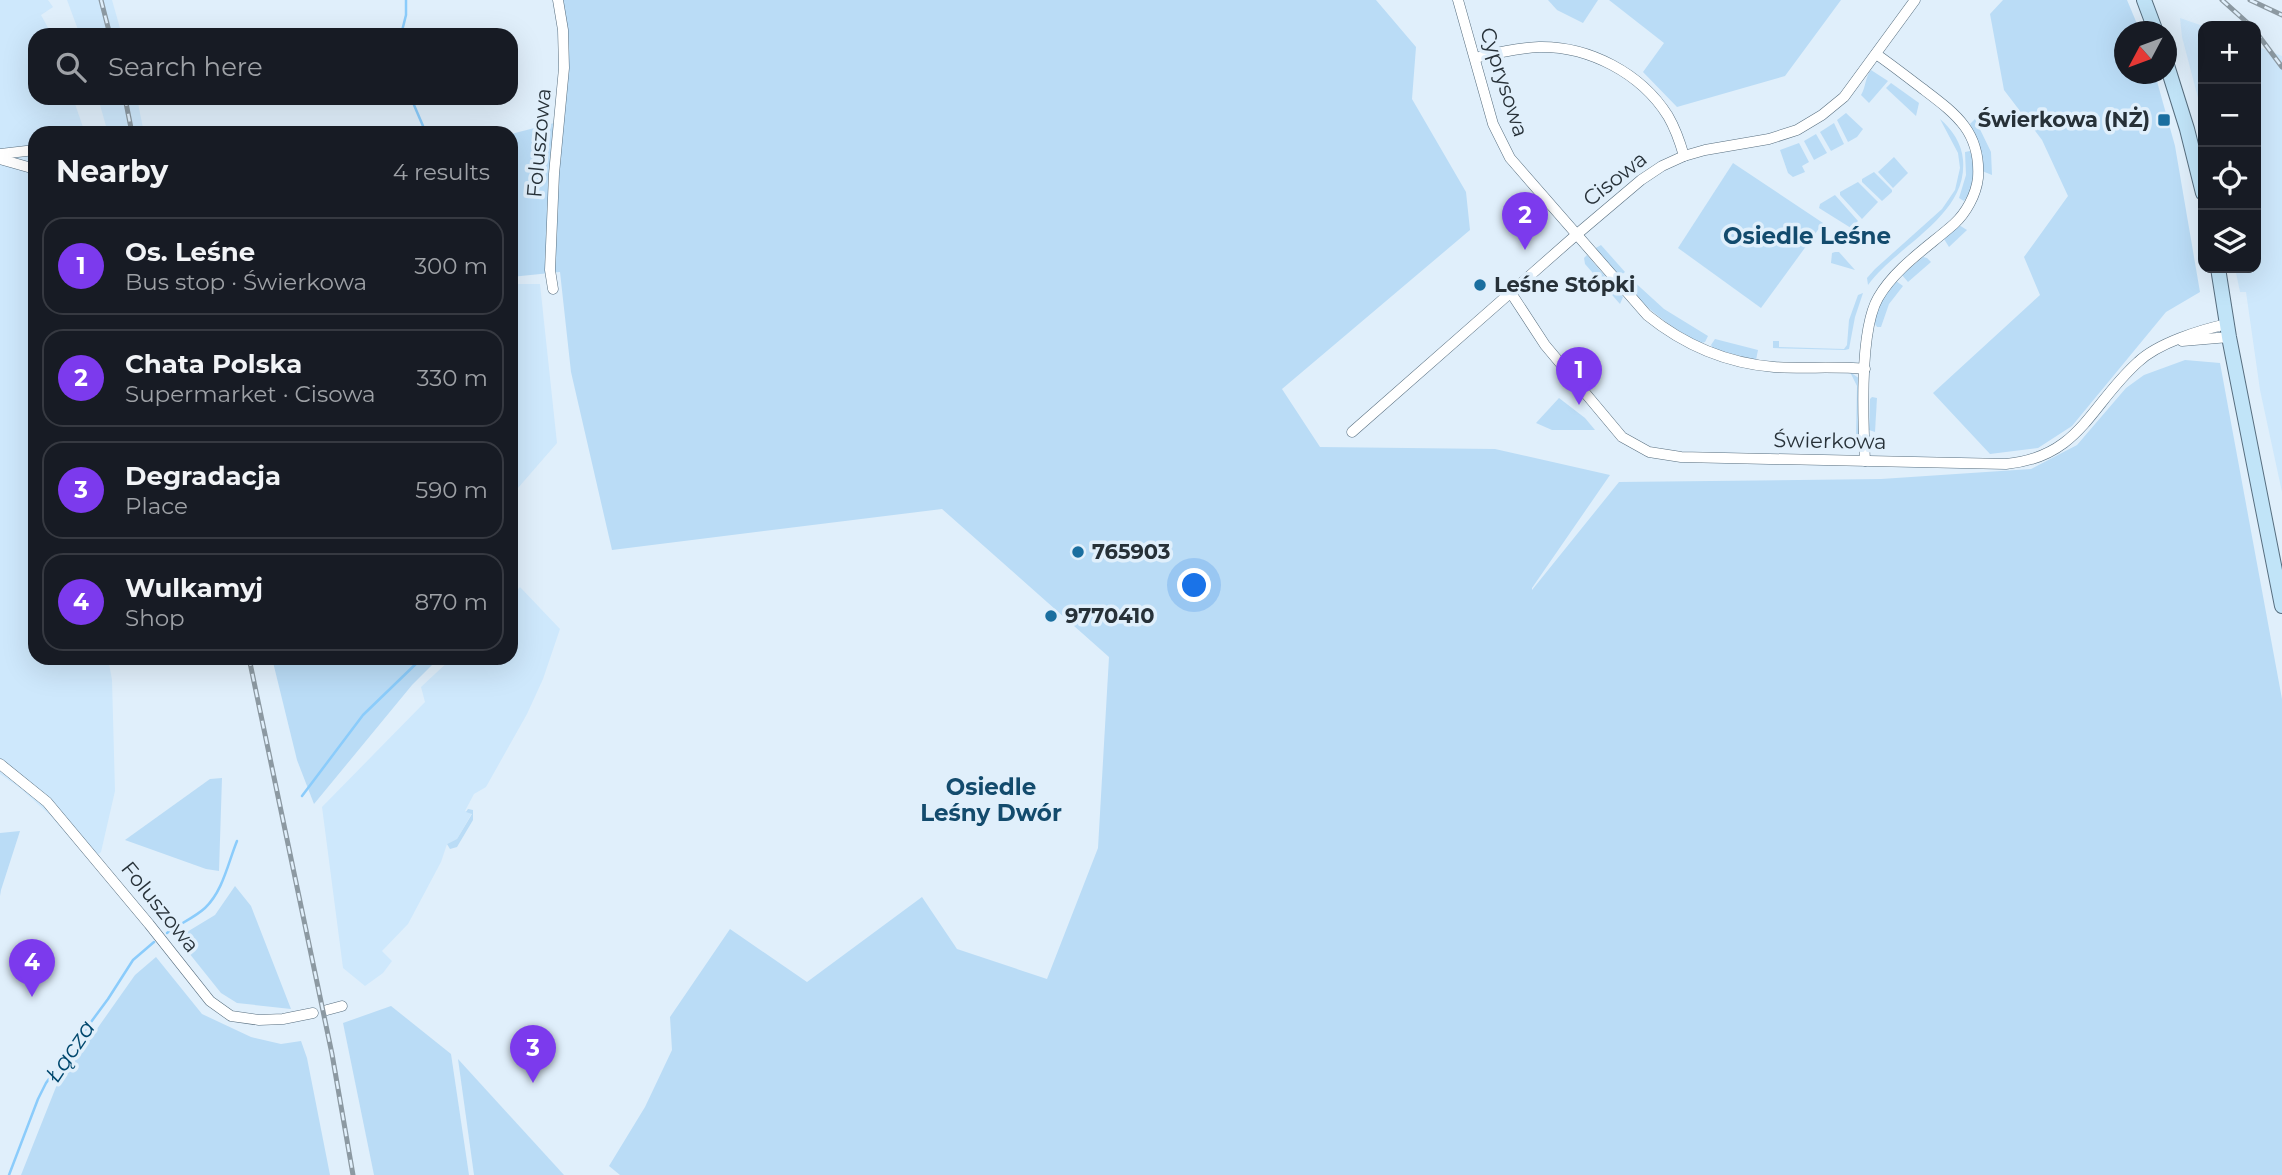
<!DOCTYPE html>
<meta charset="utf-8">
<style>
body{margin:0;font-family:Montserrat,sans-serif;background:#242831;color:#f1f3f6}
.controls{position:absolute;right:21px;top:21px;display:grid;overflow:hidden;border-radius:14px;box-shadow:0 7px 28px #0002}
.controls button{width:63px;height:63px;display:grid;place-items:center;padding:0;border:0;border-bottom:2px solid #363941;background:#171b24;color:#f1f3f6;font:35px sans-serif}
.compass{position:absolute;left:2114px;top:21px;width:63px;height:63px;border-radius:50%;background:#171b24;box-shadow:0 7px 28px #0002;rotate:229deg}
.you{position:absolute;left:1195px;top:586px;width:24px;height:24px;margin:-18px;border:5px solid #fff;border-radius:50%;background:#1a73e8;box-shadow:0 0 0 10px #1a73e833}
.badge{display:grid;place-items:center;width:46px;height:46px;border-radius:50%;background:#7c3aed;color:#fff;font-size:23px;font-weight:700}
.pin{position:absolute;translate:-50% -58px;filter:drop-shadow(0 2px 4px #0008)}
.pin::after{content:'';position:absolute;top:37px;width:24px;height:21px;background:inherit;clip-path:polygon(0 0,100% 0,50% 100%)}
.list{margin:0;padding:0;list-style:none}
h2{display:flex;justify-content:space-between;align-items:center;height:91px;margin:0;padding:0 28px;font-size:30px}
h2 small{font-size:23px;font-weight:400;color:#9ea1a6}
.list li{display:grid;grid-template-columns:46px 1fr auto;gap:21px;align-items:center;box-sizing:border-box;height:98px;margin:0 14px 14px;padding:0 14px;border:2px solid #363941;border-radius:21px}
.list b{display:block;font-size:26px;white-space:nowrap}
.list p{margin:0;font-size:23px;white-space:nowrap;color:#9ea1a6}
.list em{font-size:23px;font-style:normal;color:#9ea1a6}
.icon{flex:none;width:38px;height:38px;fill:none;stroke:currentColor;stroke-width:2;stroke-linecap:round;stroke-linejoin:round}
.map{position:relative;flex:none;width:2282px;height:1175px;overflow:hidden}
.search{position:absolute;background:#171b24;box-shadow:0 7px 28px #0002;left:28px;top:28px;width:490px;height:77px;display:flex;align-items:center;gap:18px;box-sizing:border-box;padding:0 24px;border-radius:21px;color:#9ea1a6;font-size:26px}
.panel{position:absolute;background:#171b24;box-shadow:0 7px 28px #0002;left:28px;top:126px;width:490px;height:539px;border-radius:21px}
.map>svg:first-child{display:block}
.built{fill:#cee8fc}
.green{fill:#badcf6}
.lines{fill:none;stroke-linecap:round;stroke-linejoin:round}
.stream{stroke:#8bccfb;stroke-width:2.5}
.street-casing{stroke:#576e7f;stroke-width:11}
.secondary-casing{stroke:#576e7f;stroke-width:16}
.street{stroke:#fff;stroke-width:10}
.secondary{stroke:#c1e4f8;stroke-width:14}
.rail-casing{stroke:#8c99a2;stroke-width:5}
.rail{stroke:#e0effb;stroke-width:2.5;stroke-dasharray:8;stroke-linecap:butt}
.poi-dot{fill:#1a6e9f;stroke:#e0effb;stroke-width:2.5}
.labels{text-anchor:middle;stroke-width:7;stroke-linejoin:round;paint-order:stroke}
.street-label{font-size:21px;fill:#273138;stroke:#e0effb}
.poi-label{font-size:21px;font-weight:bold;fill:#273138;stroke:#e0effb;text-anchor:start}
.neighbourhood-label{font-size:23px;font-weight:bold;fill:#134b6d;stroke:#e0effb}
.water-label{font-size:23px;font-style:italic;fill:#01486e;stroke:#e0effb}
</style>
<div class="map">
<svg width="2282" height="1175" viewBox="0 0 2282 1175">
<rect width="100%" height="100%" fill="#e0effb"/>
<g class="built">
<polygon points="0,0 48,0 53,7 41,15 52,35 35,35 35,98 73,98 85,133 35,133 35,658 108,658 112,680 115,791 101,852 90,861 50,815 20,788 0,774"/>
<polygon points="67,0 112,0 122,35 80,35"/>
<polygon points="2180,18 2203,26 2203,117 2182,37"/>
<polygon points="2256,46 2282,56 2282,492 2260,390 2246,292 2240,292 2235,268 2256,268"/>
<polygon points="98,98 137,98 144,133 108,133"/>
<polygon points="511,284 540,284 557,443 511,496"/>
<polygon points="520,587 560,629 543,679 527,714 486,787 474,794 465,811 472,813 457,839 447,844 441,862 408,924 382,951 392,961 383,973 365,986 343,968 322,807 425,702 421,687 452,658 511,658 511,596"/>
</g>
<g class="green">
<polygon points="559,0 1376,0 1416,47 1412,99 1466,192 1470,230 1282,389 1320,447 1495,449 1610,475 1532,588 1532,590 1619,482 1881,479 2031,469 2077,445 2126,388 2144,375 2185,360 2220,363 2282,699 2282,1175 620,1175 609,1166 645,1107 672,1050 670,1017 730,929 807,982 922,897 957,949 1047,979 1098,848 1109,657 942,509 612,550 571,372 560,272 511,277 511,134 562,121"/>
<polygon points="1548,0 1598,0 1583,23 1557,10"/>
<polygon points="1609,0 1841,0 1785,76 1677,107 1643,72 1664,43"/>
<polygon points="2003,0 2127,0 2140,31 2124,32 2124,74 2155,74 2175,146 2200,292 2166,312 2072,426 2038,448 1990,454 1933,393 2040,295 2024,257 2068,196 2042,140 2004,90 1990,14"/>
<path d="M 1871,70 L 1888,81 L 1869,103 L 1861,95 C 1866,87 1865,77 1871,70 Z"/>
<polygon points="1891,83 1919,103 1916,116 1886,88"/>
<polygon points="1846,113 1863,129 1857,137 1848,142 1837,120"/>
<path d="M 1940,119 C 1952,129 1962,144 1963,160 C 1968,216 1897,245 1868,285 L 1867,278 L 1875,269 L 1942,209 L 1955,190 L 1960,168 L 1958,153 Z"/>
<polygon points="1975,119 1991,152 1992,175 1982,171 1979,145 1970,124"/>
<polygon points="1834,123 1844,144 1831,151 1820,132"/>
<polygon points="1816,134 1827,153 1814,160 1804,141"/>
<polygon points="1799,143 1809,162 1802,166 1805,172 1793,177 1788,173 1780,150"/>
<path d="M 1970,151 C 1976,165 1974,189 1964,201 L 1959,198 L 1966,175 L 1965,152 Z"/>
<polygon points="1894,157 1908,173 1893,188 1878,172"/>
<polygon points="1733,163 1823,223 1761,308 1678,248"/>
<polygon points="1874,172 1892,190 1892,192 1882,201 1862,182 1862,179"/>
<polygon points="1858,182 1878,202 1862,219 1840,195 1840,192"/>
<polygon points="1835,195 1858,221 1851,228 1819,208 1820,204"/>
<polygon points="1959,225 1967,230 1949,247 1944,239"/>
<polygon points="1601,245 1625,272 1621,275 1616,274 1594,249"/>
<polygon points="1835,252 1839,252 1855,270 1831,263 1832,253"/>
<polygon points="1587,255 1623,297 1620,304 1585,264 1584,258"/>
<polygon points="1923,257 1927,258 1931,262 1908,282 1902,275"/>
<path d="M 1630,278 L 1664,309 L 1708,336 L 1705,342 L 1701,343 C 1671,328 1648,310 1626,285 L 1626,281 Z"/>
<polygon points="1896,281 1903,286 1889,304 1881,327 1877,327 1874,322 1881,300"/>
<polygon points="1863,293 1855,317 1849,349 1845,350 1773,348 1773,341 1779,341 1779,347 1844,349 1847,345 1849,320 1858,295"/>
<polygon points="1715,339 1758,350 1756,360 1713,349 1711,345"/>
<polygon points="1850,372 1860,379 1859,445 1856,442 1856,439 1857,386"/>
<polygon points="1872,397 1877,398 1875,432 1869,430 1870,399"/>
<polygon points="1559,398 1585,418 1595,430 1552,430 1536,423"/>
<polygon points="272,658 439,658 412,685 314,804 297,760"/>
<polygon points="222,778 219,871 206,869 125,840 210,779"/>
<polygon points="468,809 473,810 473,820 457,847 450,849 447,844 457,839 472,814 466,812"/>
<polygon points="20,831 1,890 0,896 0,833"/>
<polygon points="235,886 251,906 291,1009 237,1003 221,993 177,938 215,915"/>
<polygon points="156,957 202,1014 251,1037 281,1044 301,1041 307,1058 330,1175 21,1175 56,1087 135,975"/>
<polygon points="391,1006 451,1054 469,1175 374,1175 343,1023"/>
<polygon points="458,1059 564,1175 474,1175"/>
</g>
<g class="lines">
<g class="stream">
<polyline points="401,35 406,15 406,0"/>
<polyline points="411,98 426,133"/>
<polyline points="302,796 363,715 422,658"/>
<path d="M 167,933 C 179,924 194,918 205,908 C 223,891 228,863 237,841"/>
<polyline points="9,1175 38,1099 46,1083 108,999 133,960 154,942"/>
</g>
<g class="street-casing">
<g id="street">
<path d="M 1458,0 L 1493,124 L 1510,158 L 1647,315 C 1684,345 1725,363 1774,367 C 1804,369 1835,366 1865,369"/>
<path d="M 1475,58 C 1496,53 1517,48 1539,47 C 1589,46 1641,73 1668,116 C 1675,128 1680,142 1684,156"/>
<polyline points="0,154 35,150"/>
<polyline points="0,159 35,169"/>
<polyline points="553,289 550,270 554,174 564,68 563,30 558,0"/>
<path d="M 1511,293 L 1545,345 L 1622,437 L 1649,452 L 1681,457 L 2006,464 C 2080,457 2090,405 2138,362 C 2158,343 2200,330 2227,324"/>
<polyline points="2182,341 2229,337"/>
<polyline points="1352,432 1576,235 1641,180 1662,166 1684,156 1705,150 1769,139 1797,130 1822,115 1844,97 1915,0"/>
<path d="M 1865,461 C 1863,421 1859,331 1878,298 C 1895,268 1928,247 1954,224 C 1966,213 1976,195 1978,178 C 1981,132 1956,114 1923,89 C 1907,77 1892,65 1876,54"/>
<polyline points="0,764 47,802 149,924 210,1001 231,1016 259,1020 283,1019 313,1013"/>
<polyline points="327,1010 342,1006"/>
</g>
</g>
<g class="secondary-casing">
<g id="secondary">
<polyline points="2144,0 2156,32"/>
<polyline points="2166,62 2187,129 2203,193"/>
<polyline points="2218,268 2229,337 2282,606"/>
</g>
</g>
<use href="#street" class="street"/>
<use href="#secondary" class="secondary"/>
<g class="rail-casing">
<g id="rail">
<polyline points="101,0 110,35"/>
<polyline points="2222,0 2251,26"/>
<polyline points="2250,0 2282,15"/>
<polyline points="2256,32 2282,67"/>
<polyline points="125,98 132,133"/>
<polyline points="249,658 332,1054 353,1175"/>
</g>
</g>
<use href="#rail" class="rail"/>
</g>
<g class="poi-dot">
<rect x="2157" y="113" width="14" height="14" rx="3.5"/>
<circle cx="1480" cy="285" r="7"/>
<circle cx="1078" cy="552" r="7"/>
<circle cx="1051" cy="616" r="7"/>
</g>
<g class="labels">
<g class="street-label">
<text transform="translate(1504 82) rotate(72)" y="7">Cyprysowa</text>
<text transform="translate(539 143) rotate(-85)" y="7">Foluszowa</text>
<text transform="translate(1615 179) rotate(-38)" y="7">Cisowa</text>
<text transform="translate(1830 441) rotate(1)" y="7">Świerkowa</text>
<text transform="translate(160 907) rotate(51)" y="7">Foluszowa</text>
</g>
<g class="poi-label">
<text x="2150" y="127" text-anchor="end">Świerkowa (NŻ)</text>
<text x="1494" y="292">Leśne Stópki</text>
<text x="1092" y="559">765903</text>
<text x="1065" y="623">9770410</text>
</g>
<g class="neighbourhood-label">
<text x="1807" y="244">Osiedle Leśne</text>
<text x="991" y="795">Osiedle<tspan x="991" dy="26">Leśny Dwór</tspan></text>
</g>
<g class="water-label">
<text transform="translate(70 1051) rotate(-56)" y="8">Łącza</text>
</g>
</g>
</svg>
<div class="controls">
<button>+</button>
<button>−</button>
<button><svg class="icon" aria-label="locate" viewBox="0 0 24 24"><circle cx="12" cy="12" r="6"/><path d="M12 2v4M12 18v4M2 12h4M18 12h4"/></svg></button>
<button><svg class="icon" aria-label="layers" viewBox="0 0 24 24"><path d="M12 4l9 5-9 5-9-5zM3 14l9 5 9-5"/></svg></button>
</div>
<svg class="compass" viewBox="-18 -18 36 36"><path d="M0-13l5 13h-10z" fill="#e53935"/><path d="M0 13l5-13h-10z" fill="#9ea1a6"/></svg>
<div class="you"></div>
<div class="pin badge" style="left:1579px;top:405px">1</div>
<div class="pin badge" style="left:1525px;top:250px">2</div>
<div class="pin badge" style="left:533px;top:1083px">3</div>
<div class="pin badge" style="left:32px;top:997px">4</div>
<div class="search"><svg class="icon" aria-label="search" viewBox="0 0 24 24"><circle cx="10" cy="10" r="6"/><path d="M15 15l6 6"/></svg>Search here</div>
<section class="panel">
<h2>Nearby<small>4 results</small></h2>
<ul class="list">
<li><span class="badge">1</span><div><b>Os. Leśne</b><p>Bus stop · Świerkowa</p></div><em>300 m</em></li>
<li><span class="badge">2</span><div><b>Chata Polska</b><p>Supermarket · Cisowa</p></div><em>330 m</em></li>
<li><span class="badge">3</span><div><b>Degradacja</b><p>Place</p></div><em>590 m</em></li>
<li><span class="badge">4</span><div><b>Wulkamyj</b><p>Shop</p></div><em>870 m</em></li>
</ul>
</section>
</div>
